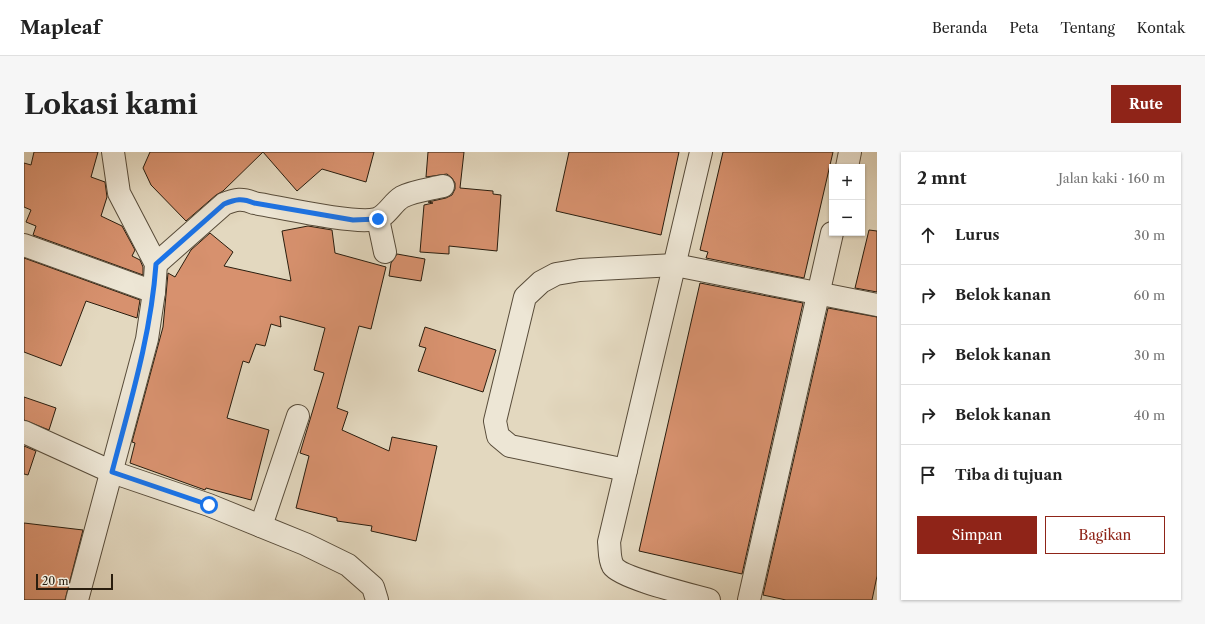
<!DOCTYPE html>
<html lang="id">
<meta charset="utf-8">
<style>
body{margin:0;font-family:"Libre Caslon Text",serif;background:#f6f6f6;color:#222}
.controls{position:absolute;right:12px;top:12px;display:grid;overflow:hidden;border-radius:0px;box-shadow:0 1px 3px #0004}
.controls button{width:36px;height:36px;display:grid;place-items:center;padding:0;border:0;border-bottom:1px solid #e0e0e0;background:#fff;color:#222;font:20px sans-serif}
.scale{position:absolute;left:12px;bottom:10px;width:77px;box-sizing:border-box;padding-left:4px;border:2px solid #291d0e;border-top:0;font-size:11px;line-height:14px;white-space:nowrap;color:#291d0e;-webkit-text-stroke:3px #ede6d5;paint-order:stroke}
.stop{position:absolute;width:12px;height:12px;margin:-9px;border:3px solid #1a73e8;border-radius:50%;background:#fff}
.stop.end{background:#1a73e8;border-color:#fff;box-shadow:0 1px 4px #0008}
.list{margin:0;padding:0;list-style:none}
h2{display:flex;justify-content:space-between;align-items:center;height:52px;margin:0;padding:0 16px;font-size:17px}
h2 small{font-size:13px;font-weight:400;color:#767676}
.list li{display:grid;grid-template-columns:26px 1fr auto;gap:12px;align-items:center;box-sizing:border-box;height:60px;padding:0 16px;border-top:1px solid #e0e0e0}
.list b{display:block;font-size:15px;white-space:nowrap}
.list em{font-size:13px;font-style:normal;color:#767676}
.actions{display:flex;gap:8px;padding:12px 16px}
.actions a{flex:1;padding:9px 0;border:1px solid #8f2418;border-radius:0px;text-align:center;font-size:14px;color:#8f2418}
.actions .main{background:#8f2418;color:#fff}
.icon{flex:none;width:22px;height:22px;fill:none;stroke:currentColor;stroke-width:2;stroke-linecap:round;stroke-linejoin:round}
.map{position:relative;flex:none;width:853px;height:448px;overflow:hidden;border-radius:0px}
header{display:flex;align-items:center;gap:24px;box-sizing:border-box;height:56px;padding:0 20px;background:#fff;border-bottom:1px solid #e0e0e0}
header strong{font-size:19px}
nav{display:flex;gap:22px;margin-inline-start:auto;font-size:14px}
.intro{display:flex;align-items:center;justify-content:space-between;box-sizing:border-box;height:96px;padding:0 24px}
h1{margin:0;font-size:28px}
.button{padding:10px 18px;border-radius:0px;background:#8f2418;color:#fff;font-size:14px;font-weight:700}
main{display:flex;gap:24px;padding:0 24px}
aside{flex:1;background:#fff;border-radius:0px;box-shadow:0 1px 3px #0004}
.map>svg:first-child{display:block}
.building{fill:#d7916e;stroke:#291d0e}
.lines{fill:none;stroke-linecap:round;stroke-linejoin:round}
.minor-casing{stroke:#584c3a;stroke-width:24}
.minor{stroke:#ede6d5;stroke-width:22}
.route{stroke:#1a73e8;stroke-width:5}
</style>
<header>
<strong>Mapleaf</strong>
<nav><a>Beranda</a><a>Peta</a><a>Tentang</a><a>Kontak</a></nav>
</header>
<div class="intro"><h1>Lokasi kami</h1><a class="button">Rute</a></div>
<main>
<div class="map">
<svg width="853" height="448" viewBox="0 0 853 448">
<rect width="100%" height="100%" fill="#e3d8bf"/>
<filter id="stains"><feTurbulence type="fractalNoise" baseFrequency=".005" numOctaves="4"/><feColorMatrix values="0 0 0 0 .2 0 0 0 0 .09 0 0 0 0 .02 0 0 0 .5 -.17"/></filter>
<radialGradient id="worn" r=".72"><stop offset=".6" stop-color="#630" stop-opacity="0"/><stop offset="1" stop-color="#630" stop-opacity=".3"/></radialGradient>
<g class="building">
<polygon points="10,0 74,0 67,25 81,30 83,45 77,64 98,74 111,98 108,104 116,108 119,115 119,123 9,83 12,74 2,70 7,58 0,55 0,11 7,13"/>
<polygon points="126,0 239,0 199,39 192,43 162,69 127,33 119,16"/>
<polygon points="239,0 350,0 342,30 298,17 273,39"/>
<polygon points="404,0 440,0 436,36 469,39 469,42 477,43 473,99 425,94 425,102 396,100 400,53 409,51 404,50 422,46 428,43 431,37 431,31 428,26 423,22 402,25"/>
<polygon points="545,0 655,0 637,83 532,59"/>
<polygon points="699,0 809,0 780,126 682,106 684,100 676,98"/>
<polygon points="284,74 308,78 311,101 362,115 347,177 335,174 313,256 324,260 318,278 365,299 368,285 413,294 392,389 347,379 348,374 313,369 313,366 272,356 285,304 276,301 300,221 290,218 301,176 256,164 257,175 247,172 241,194 232,192 225,211 219,209 203,266 245,278 227,348 182,336 181,338 106,311 111,291 108,290 139,175 144,121 151,125 167,98 186,81 209,100 200,114 267,129 258,79"/>
<polygon points="845,78 853,79 853,140 831,136"/>
<polygon points="373,102 401,107 397,129 365,124 367,111"/>
<polygon points="0,106 116,148 113,166 62,149 37,214 0,200"/>
<polygon points="676,131 779,151 718,422 615,399"/>
<polygon points="804,156 853,165 853,424 848,448 762,448 739,443"/>
<polygon points="401,175 472,198 459,240 394,219 402,196 395,194"/>
<polygon points="0,245 32,256 25,278 0,268"/>
<polygon points="0,294 12,299 4,323 0,322"/>
<polygon points="0,371 59,378 41,448 0,448"/>
</g>
<g class="lines">
<g class="minor-casing">
<g id="minor">
<path d="M 677,0 L 585,390 C 586,398 585,407 589,414 C 597,426 668,443 685,448"/>
<polyline points="823,15 826,0"/>
<polyline points="354,67 361,100"/>
<polyline points="0,93 130,140"/>
<path d="M 132,112 L 200,52 C 212,47 218,46 230,51 C 255,55 332,73 352,67 C 363,64 368,51 378,45 C 389,39 407,37 419,34"/>
<polyline points="0,280 88,320 185,353 281,392 324,413 349,435 353,448"/>
<polyline points="602,318 486,294 474,284 471,269 501,145 517,130 532,122 556,118 651,113 853,153"/>
<polyline points="237,374 274,264"/>
<polyline points="53,448 123,187 130,140 132,112 95,41 89,0"/>
<polyline points="725,448 808,81"/>
</g>
</g>
<use href="#minor" class="minor"/>
</g>
<g class="lines">
<path class="route" d="M 185,353 L 88,320 C 106,251 127,183 132,112 L 200,52 C 212,47 218,46 230,51 L 329,68 L 354,67"/>
</g>
<rect width="100%" height="100%" filter="url(#stains)"/>
<rect width="100%" height="100%" fill="url(#worn)"/>
</svg>
<div class="controls">
<button>+</button>
<button>−</button>
</div>
<div class="scale">20 m</div>
<div class="stop" style="left:185px;top:353px"></div>
<div class="stop end" style="left:354px;top:67px"></div>
</div>
<aside>
<h2>2 mnt<small>Jalan kaki · 160 m</small></h2>
<ul class="list">
<li><svg class="icon" aria-label="ahead" viewBox="0 0 24 24"><path d="M12 20V5M6 11l6-6 6 6"/></svg><div><b>Lurus</b></div><em>30 m</em></li>
<li><svg class="icon" aria-label="right" viewBox="0 0 24 24"><path d="M7 20v-9h11M14 6l5 5-5 5"/></svg><div><b>Belok kanan</b></div><em>60 m</em></li>
<li><svg class="icon" aria-label="right" viewBox="0 0 24 24"><path d="M7 20v-9h11M14 6l5 5-5 5"/></svg><div><b>Belok kanan</b></div><em>30 m</em></li>
<li><svg class="icon" aria-label="right" viewBox="0 0 24 24"><path d="M7 20v-9h11M14 6l5 5-5 5"/></svg><div><b>Belok kanan</b></div><em>40 m</em></li>
<li><svg class="icon" aria-label="arrive" viewBox="0 0 24 24"><path d="M6 21V4h12l-3 4 3 4H6"/></svg><div><b>Tiba di tujuan</b></div></li>
</ul>
<div class="actions"><a class="main">Simpan</a><a>Bagikan</a></div>
</aside>
</main>
